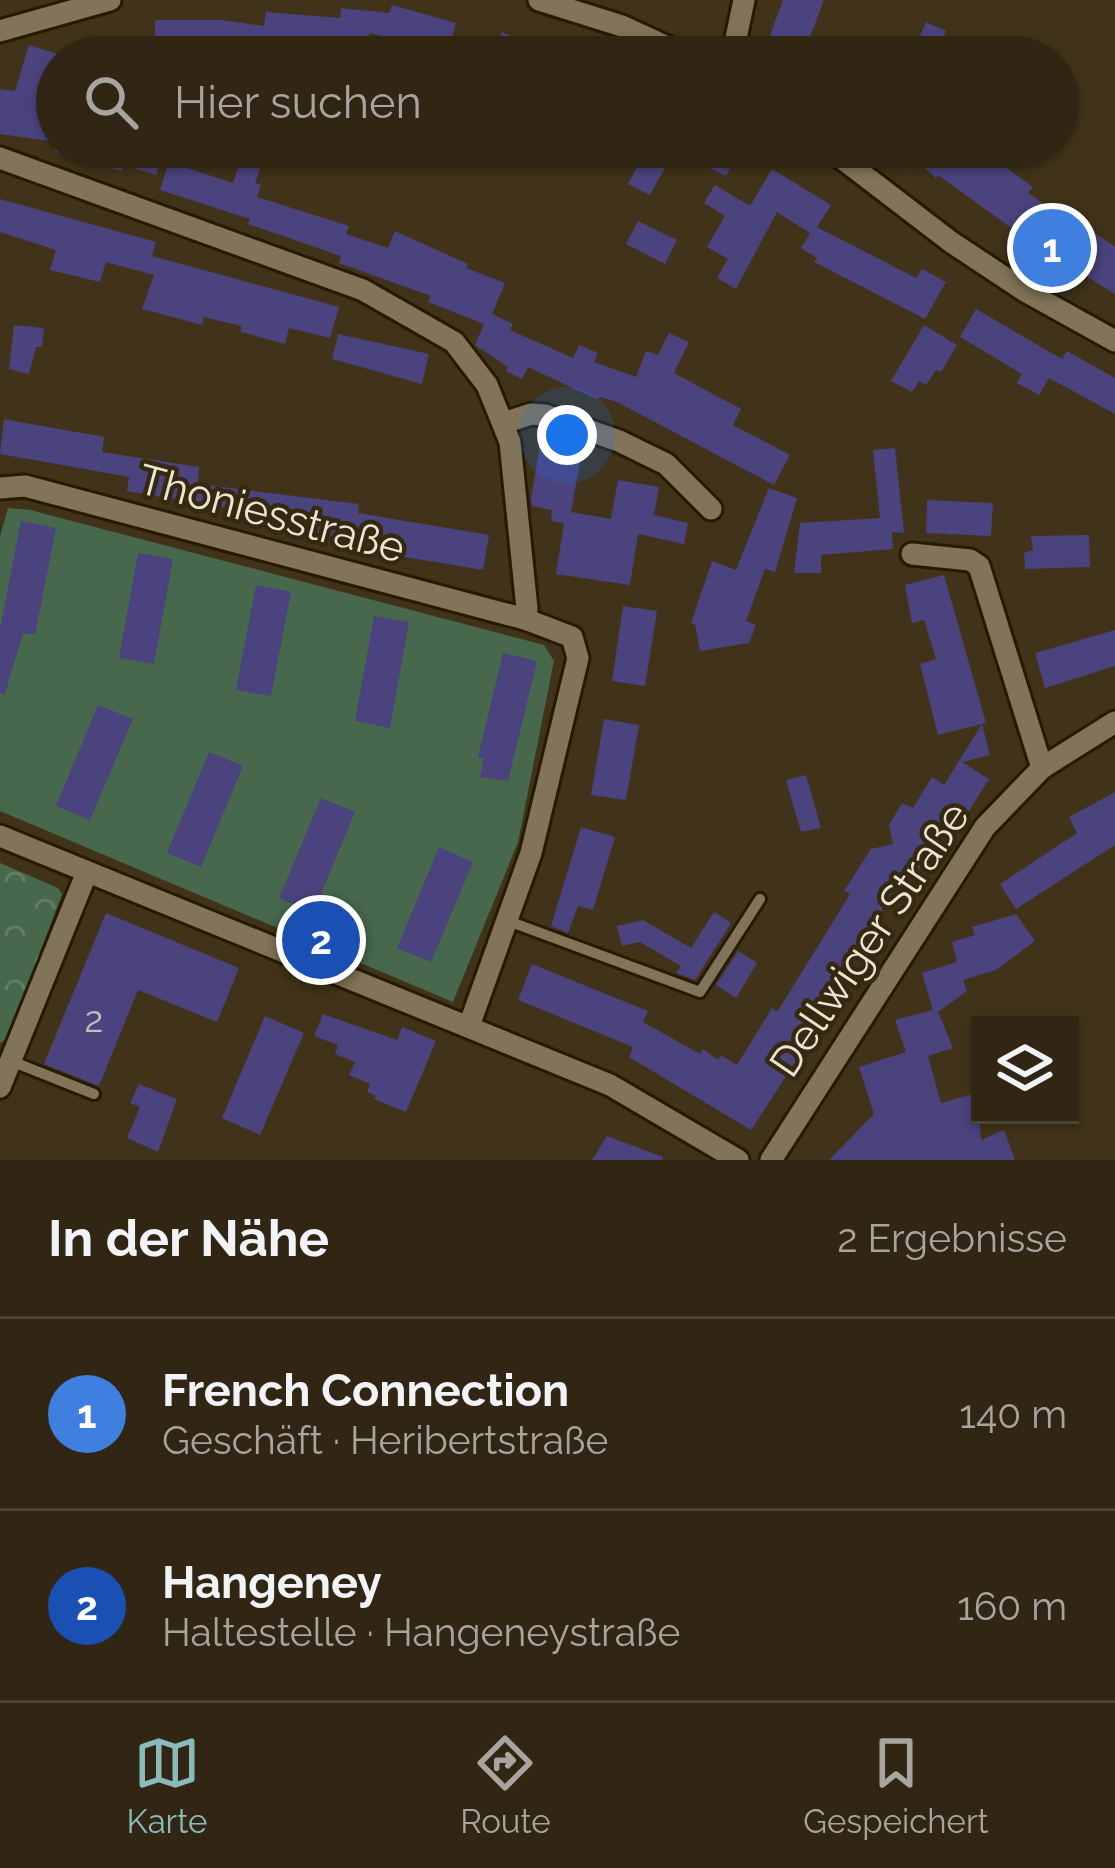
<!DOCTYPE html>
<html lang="de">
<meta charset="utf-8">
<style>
body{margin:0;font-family:Raleway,sans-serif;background:#382e1c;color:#f1f3f6}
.controls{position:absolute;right:36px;bottom:36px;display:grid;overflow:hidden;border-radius:0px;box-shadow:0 3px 9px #0004}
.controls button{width:108px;height:108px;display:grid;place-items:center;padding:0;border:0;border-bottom:3px solid #4b4333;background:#302613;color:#f1f3f6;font:60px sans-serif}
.you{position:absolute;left:567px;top:435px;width:42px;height:42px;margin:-30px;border:9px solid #fff;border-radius:50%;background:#1a73e8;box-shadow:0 0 0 18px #1a73e833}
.badge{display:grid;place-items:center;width:78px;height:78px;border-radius:50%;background:#8bbbb9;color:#fff;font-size:39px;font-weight:700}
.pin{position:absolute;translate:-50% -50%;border:6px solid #fff;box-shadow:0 3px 12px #0006}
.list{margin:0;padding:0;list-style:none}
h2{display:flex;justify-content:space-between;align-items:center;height:156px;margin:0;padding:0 48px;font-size:51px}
h2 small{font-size:39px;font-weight:400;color:#a8a5a0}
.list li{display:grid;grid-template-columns:78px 1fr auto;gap:36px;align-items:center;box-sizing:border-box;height:192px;padding:0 48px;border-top:3px solid #4b4333}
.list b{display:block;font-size:45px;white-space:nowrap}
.list p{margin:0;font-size:39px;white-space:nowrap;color:#a8a5a0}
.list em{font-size:39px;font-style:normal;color:#a8a5a0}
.icon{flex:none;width:66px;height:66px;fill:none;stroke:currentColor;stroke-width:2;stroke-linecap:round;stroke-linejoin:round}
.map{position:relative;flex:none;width:1115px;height:1160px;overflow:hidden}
.search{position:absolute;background:#302613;box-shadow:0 3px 9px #0004;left:36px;right:36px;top:36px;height:132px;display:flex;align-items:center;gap:30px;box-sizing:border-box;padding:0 42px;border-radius:66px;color:#a8a5a0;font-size:45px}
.sheet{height:540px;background:#302613}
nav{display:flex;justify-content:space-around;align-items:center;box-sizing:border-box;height:168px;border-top:3px solid #4b4333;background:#302613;font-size:33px;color:#a8a5a0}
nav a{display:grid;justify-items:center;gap:6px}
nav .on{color:#8bbbb9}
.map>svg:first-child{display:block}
.green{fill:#47684c}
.park{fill:url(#park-crowns)}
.building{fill:#4b437e}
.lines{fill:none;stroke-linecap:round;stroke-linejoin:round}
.service-casing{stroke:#261a01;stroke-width:16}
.minor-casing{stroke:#261a01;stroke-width:27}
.service{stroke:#827458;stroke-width:10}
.minor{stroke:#827458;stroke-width:21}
.labels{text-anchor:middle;stroke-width:9;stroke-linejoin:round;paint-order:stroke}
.number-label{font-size:36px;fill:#c4bcbf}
.street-label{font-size:42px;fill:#ece4d5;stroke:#35290f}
</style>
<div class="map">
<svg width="1115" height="1160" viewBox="0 0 1115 1160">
<defs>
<pattern id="park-crowns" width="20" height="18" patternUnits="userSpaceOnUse" patternTransform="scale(3)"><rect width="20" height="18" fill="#47684c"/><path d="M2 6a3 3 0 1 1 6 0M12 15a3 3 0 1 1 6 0" fill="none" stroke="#627d65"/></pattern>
</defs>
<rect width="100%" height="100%" fill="#403319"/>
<polygon class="green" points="8,508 30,510 544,645 554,661 518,842 453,1002 0,811 0,536"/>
<polygon class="park" points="0,863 58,888 62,894 8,1038 0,1043"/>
<g class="building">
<polygon points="783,0 824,0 810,37 856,57 762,57"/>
<polygon points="392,5 456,23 447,54 370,33 365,56 342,50 342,57 296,57 297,47 256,44 255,54 155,53 155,20 221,20 264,26 266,12 340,18 341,8 389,13"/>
<polygon points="926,22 946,31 934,57 911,57"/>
<polygon points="502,32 562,56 562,57 492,57"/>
<polygon points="29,45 57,54 57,142 0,134 0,89 15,91"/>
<polygon points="56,147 165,147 156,175 123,165 122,171 101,166 55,152"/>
<polygon points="648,147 740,147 726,176 674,151 650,195 628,184"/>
<polygon points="880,147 978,147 1033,187 1028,193 1078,228 1081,223 1115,247 1115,294 1073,268 1071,271 938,175 936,178 916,161 910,169"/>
<polygon points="169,162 233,183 240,162 260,169 255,183 261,185 257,197 349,226 346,234 388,248 395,231 468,264 466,268 505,283 492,314 513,324 510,330 573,358 579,345 598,353 594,362 636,377 646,351 658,355 669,333 689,342 674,373 741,409 733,425 790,455 774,485 617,402 600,397 598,400 528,367 522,379 506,371 508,367 475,345 484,324 428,302 431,296 339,263 341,256 248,224 250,219 160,190"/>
<polygon points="772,169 831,205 817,227 916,278 922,269 946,282 925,319 814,262 817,258 801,248 810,233 777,212 736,289 717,278 728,259 707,247 725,216 704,203 715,185 750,206"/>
<polygon points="0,199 156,242 152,256 339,307 330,338 289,328 285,344 241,332 241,326 203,317 203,325 142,309 154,275 106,262 100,282 50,270 56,250 0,232"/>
<polygon points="638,221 677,240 665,264 626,244"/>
<polygon points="976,309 1062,359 1067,351 1115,378 1115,414 1049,378 1039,395 1017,383 1022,374 960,337"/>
<polygon points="14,325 44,328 42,347 36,347 29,374 9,369"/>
<polygon points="924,325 957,345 941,372 936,370 926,385 919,381 912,392 891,381"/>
<polygon points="338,334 429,354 422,384 332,359"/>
<polygon points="4,419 104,437 102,452 199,467 198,484 359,504 358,513 489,535 483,570 382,553 384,543 253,526 255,512 127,491 129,477 0,454"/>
<polygon points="561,436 583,444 571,512 611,519 618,480 659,487 654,515 688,523 684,544 638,534 630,585 556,574 564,523 551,521 552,510 532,506 531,498 540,446 559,449"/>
<polygon points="895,448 904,533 892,532 893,549 821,555 821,573 794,573 800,523 880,518 873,450"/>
<polygon points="769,488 797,498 775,572 765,569 746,621 756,625 749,643 700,651 695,624 691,623 712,561 736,570"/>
<polygon points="927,500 993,503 991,536 926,533"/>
<polygon points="21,521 56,528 35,635 23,633 5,694 0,693 0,629"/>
<polygon points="1089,535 1090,567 1025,569 1024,553 1033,550 1031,536"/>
<polygon points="138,553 173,559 154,664 119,658"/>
<polygon points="944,575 986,723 938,735 920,664 936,659 924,620 912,623 905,585"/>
<polygon points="256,585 291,592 271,696 236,690"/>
<polygon points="623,606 657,611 645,686 612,681"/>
<polygon points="374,616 409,622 390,728 355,721"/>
<polygon points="1115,630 1115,666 1045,688 1035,653"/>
<polygon points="503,653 537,661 508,781 480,777 484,759 478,757"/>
<polygon points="98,705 133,719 90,820 56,806"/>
<polygon points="604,719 639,725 626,800 591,795"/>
<polygon points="982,724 990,755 962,762 989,779 954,835 944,828 916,873 906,867 796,1061 751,1130 629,1057 633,1047 518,1000 532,964 648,1011 643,1022 700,1054 703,1049 718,1060 721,1055 737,1065 772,1008 777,1012 838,914 850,894 844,891 871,849 893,844 889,825 902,803 913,808 932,777 944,785"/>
<polygon points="209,752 243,766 201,867 167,853"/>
<polygon points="806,775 821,828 801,832 786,780"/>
<polygon points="1115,792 1115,845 1016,909 1000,884 1077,833 1069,817"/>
<polygon points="321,798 355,812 313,913 279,898"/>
<polygon points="581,827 615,837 593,910 578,906 568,933 551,926"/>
<polygon points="439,847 473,862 431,962 397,948"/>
<polygon points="714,912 731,923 695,980 676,973 681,966 640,942 622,946 617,926 643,920 691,948"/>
<polygon points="106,913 239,968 217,1022 138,990 99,1086 44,1064"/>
<polygon points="1016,914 1035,941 996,970 963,980 967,991 938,1012 953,1048 928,1056 941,1103 977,1093 981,1140 1004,1130 1015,1160 829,1160 874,1114 859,1067 906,1052 895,1020 933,1010 922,973 957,962 952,942 975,935 972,927"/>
<polygon points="738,951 757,963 736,998 716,985"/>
<polygon points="323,1014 397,1040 402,1027 436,1041 406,1112 374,1099 376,1096 367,1092 370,1084 349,1075 355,1062 335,1054 338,1045 314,1036"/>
<polygon points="265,1016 304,1033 260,1135 222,1118"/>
<polygon points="139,1084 177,1099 158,1152 127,1138 140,1107 130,1103"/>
<polygon points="607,1136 663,1157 662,1160 592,1160"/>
</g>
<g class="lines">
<g class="service-casing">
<g id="service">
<polyline points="508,921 700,992 760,899"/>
<polyline points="11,1061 94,1094"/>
</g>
</g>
<g class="minor-casing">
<g id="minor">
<polyline points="539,0 622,26 689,57"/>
<polyline points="0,31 110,0"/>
<polyline points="732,57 744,0"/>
<polyline points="827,147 951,242 1025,291 1115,341"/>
<polyline points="0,158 363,290 454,342 487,385 510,442 527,609 525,619 572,637 578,658 531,853 469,1026"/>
<polyline points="504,423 531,414 545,415 619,441 666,464 711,509"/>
<polyline points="0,488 25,486 525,619"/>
<polyline points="912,554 970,560 979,566 1042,768"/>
<polyline points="0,836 610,1085 738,1160"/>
<polyline points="0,1087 87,872"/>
<polyline points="771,1160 985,827 1042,768 1115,722"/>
</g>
</g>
<use href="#service" class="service"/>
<use href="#minor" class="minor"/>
</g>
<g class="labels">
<g class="number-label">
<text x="94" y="1032">2</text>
</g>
<g class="street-label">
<text transform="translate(272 513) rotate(15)" y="15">Thoniesstraße</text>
<text transform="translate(869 939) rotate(-56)" y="15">Dellwiger Straße</text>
</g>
</g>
</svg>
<div class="controls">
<button><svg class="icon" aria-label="layers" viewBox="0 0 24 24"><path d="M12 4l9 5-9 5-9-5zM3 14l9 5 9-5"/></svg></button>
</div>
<div class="you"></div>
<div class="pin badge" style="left:1052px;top:248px;background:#3f7fe0">1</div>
<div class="pin badge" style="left:321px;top:940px;background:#1a4fb4">2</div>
<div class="search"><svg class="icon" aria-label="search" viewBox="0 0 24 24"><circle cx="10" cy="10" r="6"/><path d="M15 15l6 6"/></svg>Hier suchen</div>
</div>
<section class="sheet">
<h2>In der Nähe<small>2 Ergebnisse</small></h2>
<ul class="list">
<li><span class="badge" style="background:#3f7fe0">1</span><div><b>French Connection</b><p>Geschäft · Heribertstraße</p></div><em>140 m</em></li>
<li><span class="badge" style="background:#1a4fb4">2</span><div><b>Hangeney</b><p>Haltestelle · Hangeneystraße</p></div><em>160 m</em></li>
</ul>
</section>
<nav>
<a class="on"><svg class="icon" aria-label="map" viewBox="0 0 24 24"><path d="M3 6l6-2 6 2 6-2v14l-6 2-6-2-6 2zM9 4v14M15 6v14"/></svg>Karte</a>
<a><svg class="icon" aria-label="directions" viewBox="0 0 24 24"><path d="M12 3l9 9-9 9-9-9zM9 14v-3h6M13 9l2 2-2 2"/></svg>Route</a>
<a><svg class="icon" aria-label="saved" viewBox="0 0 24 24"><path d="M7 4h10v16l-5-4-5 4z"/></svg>Gespeichert</a>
</nav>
